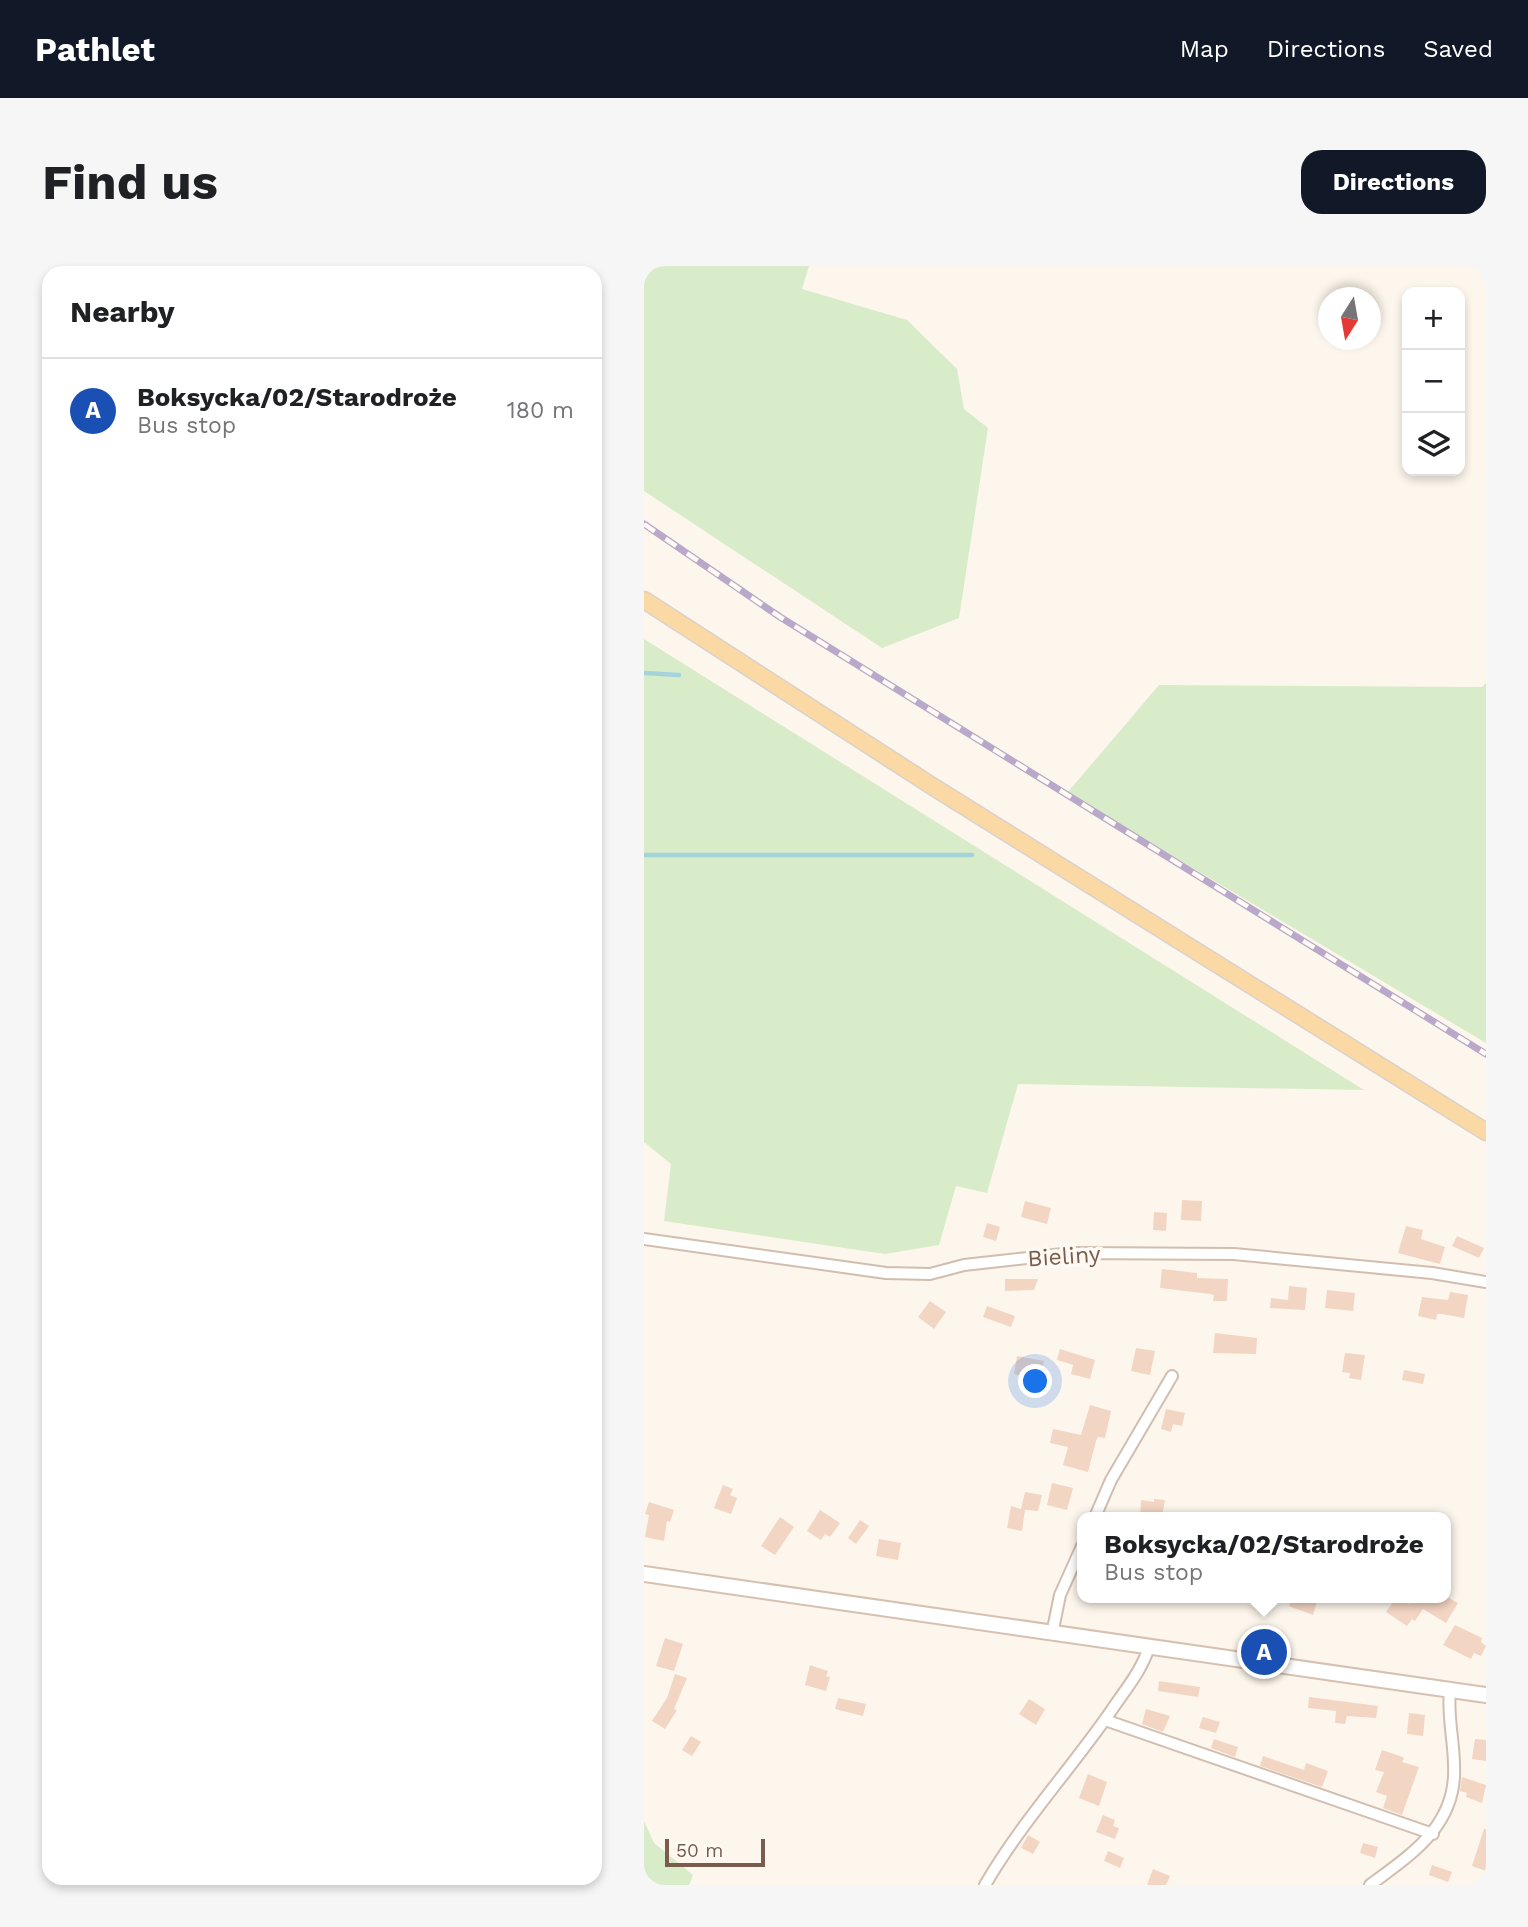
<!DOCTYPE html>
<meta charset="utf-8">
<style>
body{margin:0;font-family:"Work Sans",sans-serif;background:#f6f6f6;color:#202124}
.controls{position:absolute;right:21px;top:21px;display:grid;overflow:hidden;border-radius:14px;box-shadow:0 4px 10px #0003}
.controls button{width:63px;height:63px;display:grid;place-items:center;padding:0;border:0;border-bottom:2px solid #e0e0e0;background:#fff;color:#202124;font:35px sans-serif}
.compass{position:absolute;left:674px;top:21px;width:63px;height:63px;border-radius:50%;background:#fff;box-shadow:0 4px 10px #0003;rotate:191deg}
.scale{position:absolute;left:21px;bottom:18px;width:100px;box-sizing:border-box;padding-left:7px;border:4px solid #7a5c4d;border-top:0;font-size:19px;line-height:24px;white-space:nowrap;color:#7a5c4d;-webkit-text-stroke:5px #fffaf3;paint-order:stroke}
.you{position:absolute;left:392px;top:1116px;width:24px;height:24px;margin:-18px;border:5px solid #fff;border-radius:50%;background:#1a73e8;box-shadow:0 0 0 10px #1a73e833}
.badge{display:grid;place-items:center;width:46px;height:46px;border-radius:50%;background:#111827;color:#fff;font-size:23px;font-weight:700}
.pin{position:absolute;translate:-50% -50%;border:4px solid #fff;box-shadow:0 2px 7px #0006}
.popup{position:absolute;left:433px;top:1246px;width:374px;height:91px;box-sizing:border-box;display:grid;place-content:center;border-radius:14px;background:#fff;filter:drop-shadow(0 2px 5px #0005);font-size:23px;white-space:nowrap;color:#757577}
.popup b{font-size:26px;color:#202124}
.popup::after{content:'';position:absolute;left:50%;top:100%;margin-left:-14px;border:14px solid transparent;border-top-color:#fff}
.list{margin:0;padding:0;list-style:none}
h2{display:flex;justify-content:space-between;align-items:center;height:91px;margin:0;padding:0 28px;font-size:30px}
h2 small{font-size:23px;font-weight:400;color:#757577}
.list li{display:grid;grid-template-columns:46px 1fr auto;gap:21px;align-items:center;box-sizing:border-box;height:105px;padding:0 28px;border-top:2px solid #e0e0e0}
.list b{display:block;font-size:26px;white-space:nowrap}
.list p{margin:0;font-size:23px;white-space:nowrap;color:#757577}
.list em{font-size:23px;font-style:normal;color:#757577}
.icon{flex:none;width:38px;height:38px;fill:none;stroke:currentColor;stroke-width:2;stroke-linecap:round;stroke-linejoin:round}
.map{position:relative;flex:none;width:842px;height:1619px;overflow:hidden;border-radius:21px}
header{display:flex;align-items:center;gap:42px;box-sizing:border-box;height:98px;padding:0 35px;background:#111827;color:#fff}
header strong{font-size:33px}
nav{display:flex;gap:38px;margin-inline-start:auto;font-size:24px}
.intro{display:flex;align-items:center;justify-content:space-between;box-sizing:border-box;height:168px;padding:0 42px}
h1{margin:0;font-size:49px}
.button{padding:18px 32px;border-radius:21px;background:#111827;color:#fff;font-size:24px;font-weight:700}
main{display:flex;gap:42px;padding:0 42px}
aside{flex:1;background:#fff;border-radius:21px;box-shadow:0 4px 10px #0003}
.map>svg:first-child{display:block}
.green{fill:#d8ecc9}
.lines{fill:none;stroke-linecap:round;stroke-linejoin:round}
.stream{stroke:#a5d3da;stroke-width:4.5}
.building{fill:#f3d5c3}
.street-casing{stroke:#d1beb0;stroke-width:14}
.secondary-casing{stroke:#d6c0b0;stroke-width:18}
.primary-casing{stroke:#dad1cd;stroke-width:19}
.street{stroke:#fff;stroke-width:10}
.secondary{stroke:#fff;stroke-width:14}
.primary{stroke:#fbd9a5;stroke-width:16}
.rail-casing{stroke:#b9a8c9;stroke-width:7}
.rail{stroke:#fffaf3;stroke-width:4.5;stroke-dasharray:13;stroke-linecap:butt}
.labels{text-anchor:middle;stroke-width:7;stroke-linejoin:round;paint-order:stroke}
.street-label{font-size:23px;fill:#7a5c4d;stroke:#fffaf3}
</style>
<header>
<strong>Pathlet</strong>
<nav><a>Map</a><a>Directions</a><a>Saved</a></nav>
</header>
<div class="intro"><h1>Find us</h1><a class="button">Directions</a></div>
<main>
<aside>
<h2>Nearby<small></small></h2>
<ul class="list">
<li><span class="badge" style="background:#1a4fb4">A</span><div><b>Boksycka/02/Starodroże</b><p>Bus stop</p></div><em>180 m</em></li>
</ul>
</aside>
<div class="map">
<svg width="842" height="1619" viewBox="0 0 842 1619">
<rect width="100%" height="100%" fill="#fdf6ec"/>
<g class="green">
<polygon points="0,0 165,0 158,23 263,54 313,103 320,143 344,162 315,352 238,382 0,225"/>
<polygon points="0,373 720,824 374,818 343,927 312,920 295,979 241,988 20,955 27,898 0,876"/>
<polygon points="842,417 842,777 423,527 515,419 838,421"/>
<polygon points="0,1555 10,1577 49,1609 45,1619 0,1619"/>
</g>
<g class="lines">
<g class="stream">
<polyline points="0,407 35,409"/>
<polyline points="0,589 328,589"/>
</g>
</g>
<g class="building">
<polygon points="538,934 558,935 557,955 537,954"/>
<polygon points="381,935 407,942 403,958 377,951"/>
<polygon points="510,946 523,947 522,965 509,964"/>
<polygon points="343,957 356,961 352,975 339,971"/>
<polygon points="762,960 779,964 777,973 801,981 796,998 754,987"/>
<polygon points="813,970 840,982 835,992 808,980"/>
<polygon points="518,1003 553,1007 553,1012 584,1013 583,1035 569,1035 570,1029 566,1028 516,1022"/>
<polygon points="361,1013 394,1013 390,1024 361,1025"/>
<polygon points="645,1020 663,1022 661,1044 626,1042 627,1032 644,1034"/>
<polygon points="683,1024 711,1027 709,1045 681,1042"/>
<polygon points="806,1026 824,1029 820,1052 798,1048 793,1048 792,1054 774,1050 778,1031 804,1034"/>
<polygon points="286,1035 302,1046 290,1063 274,1051"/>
<polygon points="343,1040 371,1050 367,1061 339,1051"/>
<polygon points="571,1067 613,1072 612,1088 569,1087"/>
<polygon points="492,1082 511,1085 506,1109 487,1105"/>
<polygon points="416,1083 451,1094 446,1113 427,1108 430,1095 430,1099 413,1094"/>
<polygon points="701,1087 721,1089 717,1114 705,1112 706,1107 698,1106"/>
<polygon points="373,1090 400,1095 398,1106 392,1105 391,1113 370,1108"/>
<polygon points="760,1104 781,1108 779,1118 758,1114"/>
<polygon points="446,1139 467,1145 461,1172 454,1171 452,1175 444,1206 419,1199 424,1181 406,1177 409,1163 437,1169"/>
<polygon points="522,1143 541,1147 538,1160 529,1158 527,1166 517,1163"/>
<polygon points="408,1217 429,1222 423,1244 403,1239"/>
<polygon points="79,1219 89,1223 86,1229 93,1232 87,1248 70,1242"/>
<polygon points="381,1226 398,1229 394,1245 381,1244 378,1265 363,1262 367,1240 377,1243"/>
<polygon points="510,1233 521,1234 518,1251 496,1251 497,1234 510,1236"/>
<polygon points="5,1236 30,1244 26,1256 23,1255 20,1275 1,1271 5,1249 1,1248"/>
<polygon points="176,1244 196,1257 186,1271 181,1268 177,1274 163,1265"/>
<polygon points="136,1251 150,1261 131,1289 117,1280"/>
<polygon points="216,1254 225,1260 212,1278 204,1272"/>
<polygon points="235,1273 257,1277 254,1294 232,1290"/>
<polygon points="648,1332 674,1332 669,1349 645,1340"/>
<polygon points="752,1332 766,1338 769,1333 777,1337 780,1332 805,1332 814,1337 802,1357 779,1343 771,1355 768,1353 763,1360 742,1346"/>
<polygon points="811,1359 838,1372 837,1376 842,1380 837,1390 830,1387 827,1393 799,1379"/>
<polygon points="21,1372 39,1378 30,1405 12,1400"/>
<polygon points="166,1399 184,1405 182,1410 186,1411 182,1425 161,1419"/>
<polygon points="31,1408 43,1412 30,1443 33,1444 21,1463 8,1455 23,1432"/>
<polygon points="515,1415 556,1421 554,1431 514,1425"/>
<polygon points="665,1431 734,1440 732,1452 703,1450 701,1458 691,1457 692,1445 664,1442"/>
<polygon points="194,1432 222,1438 219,1450 191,1443"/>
<polygon points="385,1433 401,1443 392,1459 375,1448"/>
<polygon points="502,1443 526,1450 519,1466 498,1458"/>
<polygon points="765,1447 781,1449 779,1470 763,1468"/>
<polygon points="559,1451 576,1456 572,1467 555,1462"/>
<polygon points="47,1470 57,1476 48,1490 38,1484"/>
<polygon points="570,1473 594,1481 591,1491 567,1482"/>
<polygon points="831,1473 842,1474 842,1495 828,1493"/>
<polygon points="738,1484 756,1490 760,1492 758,1496 775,1501 758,1549 739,1542 743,1530 732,1526 740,1506 731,1504"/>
<polygon points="619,1490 660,1504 662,1497 684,1505 678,1521 616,1500"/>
<polygon points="444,1508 463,1516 455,1540 435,1532"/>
<polygon points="818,1511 842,1519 838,1537 822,1531 823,1527 816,1525"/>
<polygon points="459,1549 471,1554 469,1560 475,1562 471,1573 452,1566"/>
<polygon points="840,1563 842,1563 842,1605 828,1600"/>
<polygon points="384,1569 396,1576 389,1588 377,1582"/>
<polygon points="719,1577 734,1581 731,1592 716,1587"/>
<polygon points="464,1585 480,1592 476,1602 460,1595"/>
<polygon points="788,1599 808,1606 804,1616 785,1609"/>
<polygon points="509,1603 526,1610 522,1619 503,1619"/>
</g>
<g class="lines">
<g class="street-casing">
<g id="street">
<polyline points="0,973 242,1007 286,1008 320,999 428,987 590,988 788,1007 842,1016"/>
<polyline points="451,1251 467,1214 528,1110"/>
<polyline points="408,1368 416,1329 438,1280"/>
<polyline points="461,1454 789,1568"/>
<path d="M 341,1619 C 377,1557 426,1504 467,1445 C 481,1424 497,1406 505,1381"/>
<path d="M 726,1619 C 768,1588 813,1559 810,1500 C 810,1474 803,1450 806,1424"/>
</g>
</g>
<g class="secondary-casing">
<polyline id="secondary" points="0,1308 842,1429"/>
</g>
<g class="primary-casing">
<polyline id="primary" points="0,334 288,520 842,866"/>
</g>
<use href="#street" class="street"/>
<use href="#secondary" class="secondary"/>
<use href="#primary" class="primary"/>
<g class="rail-casing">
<polyline id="rail" points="0,258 136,351 842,788"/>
</g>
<use href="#rail" class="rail"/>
</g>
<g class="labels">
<g class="street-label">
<text transform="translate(420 990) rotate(-4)" y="8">Bieliny</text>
</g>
</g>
</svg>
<div class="controls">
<button>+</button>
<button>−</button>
<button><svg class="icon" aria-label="layers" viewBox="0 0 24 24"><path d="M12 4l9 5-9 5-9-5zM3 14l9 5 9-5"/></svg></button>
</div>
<svg class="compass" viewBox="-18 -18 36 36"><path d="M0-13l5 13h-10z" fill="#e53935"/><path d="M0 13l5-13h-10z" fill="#757577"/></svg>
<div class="scale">50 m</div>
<div class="you"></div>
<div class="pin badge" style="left:620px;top:1386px;background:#1a4fb4">A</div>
<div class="popup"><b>Boksycka/02/Starodroże</b>Bus stop</div>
</div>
</main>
